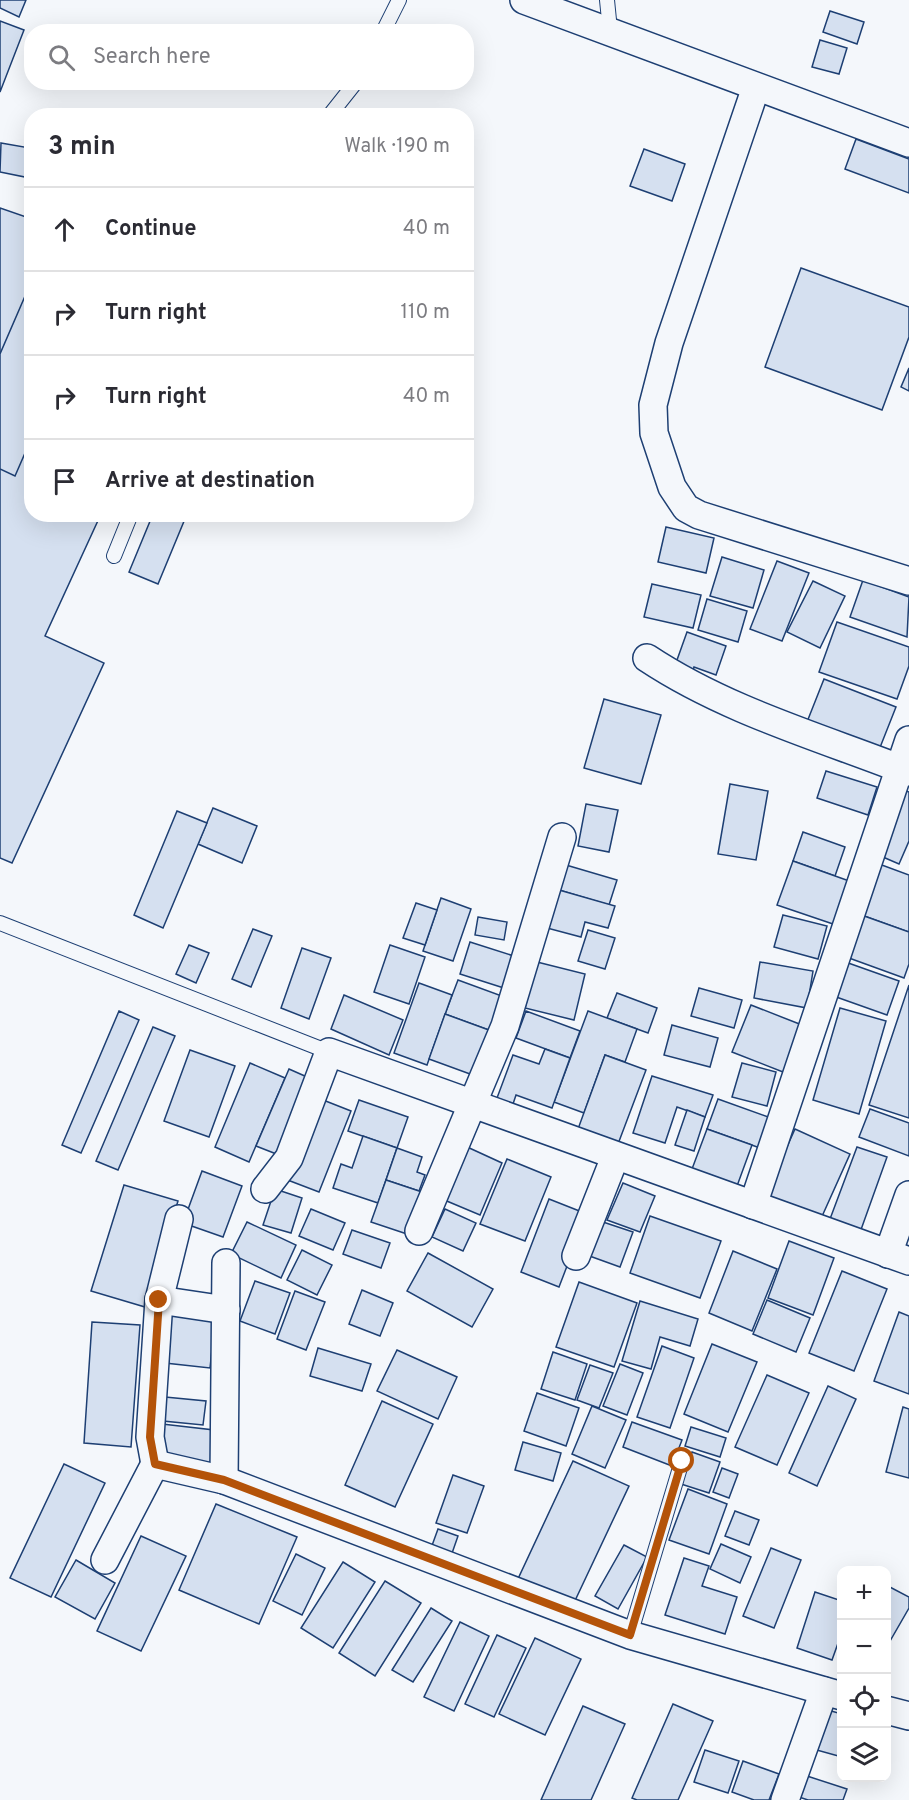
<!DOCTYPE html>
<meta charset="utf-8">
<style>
body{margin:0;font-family:Overpass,sans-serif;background:#f2f2f3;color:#2b2b33}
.controls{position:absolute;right:18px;bottom:18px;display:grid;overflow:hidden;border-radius:12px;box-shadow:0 6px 24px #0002}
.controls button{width:54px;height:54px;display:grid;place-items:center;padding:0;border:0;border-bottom:2px solid #e1e1e2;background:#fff;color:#2b2b33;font:30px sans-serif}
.stop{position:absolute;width:18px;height:18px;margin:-14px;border:4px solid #b45309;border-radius:50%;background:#fff}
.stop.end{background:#b45309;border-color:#fff;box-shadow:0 2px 6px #0008}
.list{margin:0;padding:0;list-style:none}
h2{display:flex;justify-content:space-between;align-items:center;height:78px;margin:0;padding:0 24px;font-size:26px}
h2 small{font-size:20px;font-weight:400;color:#7c7c81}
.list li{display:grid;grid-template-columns:39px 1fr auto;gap:18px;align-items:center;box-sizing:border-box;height:84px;padding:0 24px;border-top:2px solid #e1e1e2}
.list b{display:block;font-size:22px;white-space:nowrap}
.list em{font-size:20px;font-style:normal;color:#7c7c81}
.icon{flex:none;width:33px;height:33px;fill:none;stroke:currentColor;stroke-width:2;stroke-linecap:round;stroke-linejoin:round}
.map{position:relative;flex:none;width:909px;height:1800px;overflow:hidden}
.search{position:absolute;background:#fff;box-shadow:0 6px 24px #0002;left:24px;top:24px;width:450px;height:66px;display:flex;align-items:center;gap:15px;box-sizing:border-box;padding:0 21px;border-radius:24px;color:#7c7c81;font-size:22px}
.panel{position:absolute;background:#fff;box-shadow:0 6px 24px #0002;left:24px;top:108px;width:450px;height:414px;border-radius:24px}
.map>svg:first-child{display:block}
.building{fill:#d5e0f0;stroke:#1d3f73;stroke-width:1.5}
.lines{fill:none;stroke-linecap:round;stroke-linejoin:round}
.service-casing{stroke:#1d3f73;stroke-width:16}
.minor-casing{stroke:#1d3f73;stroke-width:30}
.service{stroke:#f4f7fb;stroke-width:14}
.minor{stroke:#f4f7fb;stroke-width:27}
.route{stroke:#b45309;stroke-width:8}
</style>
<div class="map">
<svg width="909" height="1800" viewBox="0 0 909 1800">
<rect width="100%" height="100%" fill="#f4f7fb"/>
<g class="building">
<polygon points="0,0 26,0 19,17 0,8"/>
<polygon points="830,11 864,22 857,44 823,32"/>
<polygon points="0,21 24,30 0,92"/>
<polygon points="820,40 847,48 839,74 812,67"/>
<polygon points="856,139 909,159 909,193 845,169"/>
<polygon points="1,143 30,148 25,177 0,172"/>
<polygon points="644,149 685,164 672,201 630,186"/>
<polygon points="0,208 32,219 32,514 101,514 45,636 104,663 12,863 0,858"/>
<polygon points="801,268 909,307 909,337 882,410 765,367"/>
<polygon points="32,280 32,437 15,476 0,469 0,354"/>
<polygon points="909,368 909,391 901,387"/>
<polygon points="153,514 187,514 158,584 129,572"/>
<polygon points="666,527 714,538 706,573 658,562"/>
<polygon points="722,557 764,570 753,608 710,596"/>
<polygon points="777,561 809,573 782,641 750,629"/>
<polygon points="863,580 909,597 907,637 850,617"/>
<polygon points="813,581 845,596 820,648 787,632"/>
<polygon points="652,584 701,595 693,628 644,617"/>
<polygon points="707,599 747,611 738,642 698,630"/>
<polygon points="837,622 909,647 909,666 897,699 819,672"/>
<polygon points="687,632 726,646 716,675 694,667 690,680 672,674"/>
<polygon points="824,679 896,707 877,755 805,727"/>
<polygon points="604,699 661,715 641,784 584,768"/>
<polygon points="826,771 877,787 868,815 817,798"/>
<polygon points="730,784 768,791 756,860 718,854"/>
<polygon points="904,790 909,792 909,841 899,864 876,854"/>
<polygon points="586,804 618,810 609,852 578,846"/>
<polygon points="213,808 257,826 242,863 198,844"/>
<polygon points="177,811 207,823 163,928 134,915"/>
<polygon points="803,832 845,847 835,876 793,861"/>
<polygon points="793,861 852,882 836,925 777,905"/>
<polygon points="871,861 909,875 909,932 853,912"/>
<polygon points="566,865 617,880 609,905 559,890"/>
<polygon points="559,890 615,906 608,928 585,922 581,937 547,928"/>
<polygon points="441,898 471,909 453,961 423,951"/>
<polygon points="416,903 437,910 425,945 403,938"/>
<polygon points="853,912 909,932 909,964 904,978 838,954"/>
<polygon points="783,915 827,926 818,959 774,947"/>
<polygon points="478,917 507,922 504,940 475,935"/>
<polygon points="253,929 272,936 251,987 232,979"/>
<polygon points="588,930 615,938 605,969 578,961"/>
<polygon points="470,942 517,957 507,989 460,974"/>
<polygon points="189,945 209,953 196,983 176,974"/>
<polygon points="390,945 425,957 409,1004 374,992"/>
<polygon points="302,948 331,958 309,1019 281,1008"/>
<polygon points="837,959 899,981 887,1015 825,993"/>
<polygon points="537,962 585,974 574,1020 525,1008"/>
<polygon points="760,962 813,971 807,1008 754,998"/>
<polygon points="458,980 510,999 497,1033 445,1014"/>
<polygon points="419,983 452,995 427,1065 394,1053"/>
<polygon points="909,985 909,1118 869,1105"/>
<polygon points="699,988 742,1000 734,1028 691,1016"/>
<polygon points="617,993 657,1008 648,1033 607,1018"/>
<polygon points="344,995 403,1020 389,1055 331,1029"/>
<polygon points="751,1005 802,1025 783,1072 732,1052"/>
<polygon points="840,1008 886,1021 859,1114 813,1100"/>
<polygon points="119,1011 139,1020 81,1153 62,1145"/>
<polygon points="526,1011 580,1031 570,1058 516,1038"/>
<polygon points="588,1011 637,1029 625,1062 605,1055 584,1113 554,1102"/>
<polygon points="445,1014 497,1033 481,1078 429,1059"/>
<polygon points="672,1025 718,1038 710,1067 664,1055"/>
<polygon points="153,1027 175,1036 118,1170 96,1161"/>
<polygon points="545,1049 570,1058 552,1108 516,1095 513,1104 497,1098 513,1055 539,1064"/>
<polygon points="190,1050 235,1066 209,1137 164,1121"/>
<polygon points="605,1055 646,1070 618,1144 578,1129"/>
<polygon points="250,1063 285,1078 249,1162 215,1147"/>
<polygon points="742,1063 776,1072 767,1106 732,1097"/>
<polygon points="289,1069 316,1081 284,1157 256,1146"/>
<polygon points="652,1076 713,1095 705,1117 677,1107 665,1143 633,1133"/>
<polygon points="318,1098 351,1111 319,1192 285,1179"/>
<polygon points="718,1099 771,1118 760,1148 707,1129"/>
<polygon points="359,1100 408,1117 397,1148 348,1131"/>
<polygon points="870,1109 909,1123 909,1156 859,1137"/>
<polygon points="687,1110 705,1117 694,1151 675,1145"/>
<polygon points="707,1129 752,1145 737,1186 692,1169"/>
<polygon points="795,1129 850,1154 819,1223 764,1198"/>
<polygon points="363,1136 397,1148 378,1203 333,1188 341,1164 352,1168"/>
<polygon points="465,1146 502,1163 480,1215 442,1199"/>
<polygon points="857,1147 887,1157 858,1238 827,1227"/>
<polygon points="397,1148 422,1157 417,1172 425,1175 419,1191 386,1180"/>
<polygon points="507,1159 551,1177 525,1241 480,1224"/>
<polygon points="202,1171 242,1186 223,1237 183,1223"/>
<polygon points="386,1180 425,1193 410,1235 371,1222"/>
<polygon points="623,1183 655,1196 640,1232 607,1220"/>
<polygon points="124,1185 178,1201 145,1307 91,1291"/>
<polygon points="275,1189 302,1198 291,1233 263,1225"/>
<polygon points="549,1199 587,1214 559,1287 521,1272"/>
<polygon points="311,1209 345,1223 333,1250 299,1236"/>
<polygon points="445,1209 476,1223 463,1251 432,1237"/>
<polygon points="650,1216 721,1241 700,1298 630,1273"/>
<polygon points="597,1220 633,1232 620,1267 584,1254"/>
<polygon points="247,1222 296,1245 281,1278 231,1254"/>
<polygon points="352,1230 390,1243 381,1268 343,1254"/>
<polygon points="789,1241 834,1258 813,1315 768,1298"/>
<polygon points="302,1250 332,1265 317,1295 287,1280"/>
<polygon points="733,1251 777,1269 752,1331 709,1313"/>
<polygon points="428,1253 493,1289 472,1327 407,1291"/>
<polygon points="842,1271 887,1289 854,1371 809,1353"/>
<polygon points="255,1281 290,1293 275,1334 240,1321"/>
<polygon points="579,1282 637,1303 614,1367 556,1347"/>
<polygon points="362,1290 393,1303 380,1336 349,1324"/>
<polygon points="295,1291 325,1302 306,1350 277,1339"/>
<polygon points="767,1300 810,1318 796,1352 753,1334"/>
<polygon points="640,1301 698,1319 690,1346 660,1337 651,1369 622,1361"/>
<polygon points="163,1306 216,1312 210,1368 156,1362"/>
<polygon points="899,1312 909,1316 909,1394 874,1381"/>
<polygon points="92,1322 140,1325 131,1447 84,1443"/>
<polygon points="712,1344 757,1362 728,1432 684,1414"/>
<polygon points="662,1346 694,1358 670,1428 637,1417"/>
<polygon points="318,1348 371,1364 362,1391 310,1376"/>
<polygon points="397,1350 457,1377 438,1419 377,1391"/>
<polygon points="553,1352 587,1364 575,1400 541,1389"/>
<polygon points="620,1364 643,1373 627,1415 603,1406"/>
<polygon points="590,1365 613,1373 599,1408 577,1400"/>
<polygon points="767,1375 809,1393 777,1465 735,1447"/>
<polygon points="828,1386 856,1399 817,1486 789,1473"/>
<polygon points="537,1393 579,1408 566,1446 524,1431"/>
<polygon points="165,1397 206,1401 203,1425 163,1421"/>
<polygon points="382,1401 433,1424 395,1507 345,1485"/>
<polygon points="592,1406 626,1420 605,1468 572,1454"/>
<polygon points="903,1407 909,1409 909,1478 886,1472"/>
<polygon points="632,1422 682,1440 672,1466 623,1447"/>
<polygon points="162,1424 214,1430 210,1466 158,1460"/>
<polygon points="691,1427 726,1438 720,1457 685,1446"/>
<polygon points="523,1442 561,1453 553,1481 515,1470"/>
<polygon points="692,1452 720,1462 709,1493 681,1484"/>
<polygon points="573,1461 629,1486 572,1607 517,1581"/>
<polygon points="64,1464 105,1483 51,1597 10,1578"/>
<polygon points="722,1468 738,1474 729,1498 713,1492"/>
<polygon points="453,1475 484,1486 467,1533 436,1523"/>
<polygon points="688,1489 727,1504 709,1554 669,1540"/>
<polygon points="216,1504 297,1537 259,1624 179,1590"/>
<polygon points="735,1511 759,1520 749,1545 725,1536"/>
<polygon points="438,1529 458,1536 450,1559 430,1551"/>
<polygon points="141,1536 186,1556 141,1651 97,1631"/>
<polygon points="721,1544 751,1557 740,1583 710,1569"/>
<polygon points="624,1545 647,1557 618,1609 595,1596"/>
<polygon points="771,1548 801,1560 774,1628 743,1616"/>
<polygon points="296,1554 325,1568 302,1615 273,1601"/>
<polygon points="684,1558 709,1566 702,1586 737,1597 725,1634 665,1615"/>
<polygon points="76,1560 115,1583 95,1619 55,1597"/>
<polygon points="343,1562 375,1582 333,1648 301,1628"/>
<polygon points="385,1581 421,1603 375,1676 339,1653"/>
<polygon points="886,1585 909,1597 909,1608 886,1648"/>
<polygon points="815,1592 842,1601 842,1632 832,1660 797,1648"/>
<polygon points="431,1608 452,1621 413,1682 392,1670"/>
<polygon points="460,1622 489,1636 454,1711 424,1697"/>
<polygon points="497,1635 526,1648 494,1717 465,1704"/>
<polygon points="535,1638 581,1659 545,1735 499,1714"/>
<polygon points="673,1704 713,1721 678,1800 637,1800 632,1798"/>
<polygon points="583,1706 625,1724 591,1800 541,1800"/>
<polygon points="824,1709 842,1714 842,1757 813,1749"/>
<polygon points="705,1750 739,1761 728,1793 694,1782"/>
<polygon points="743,1761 779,1774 769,1800 754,1800 732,1792"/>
<polygon points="807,1776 847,1789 843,1800 808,1800 799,1797"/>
</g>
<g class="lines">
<g class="service-casing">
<g id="service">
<polyline points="607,0 610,30"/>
<polyline points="383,32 399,0"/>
<polyline points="329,116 356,82"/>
<polyline points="114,556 131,514"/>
<polyline points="0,923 329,1052"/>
<polyline points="630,1635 682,1461"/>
</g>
</g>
<g class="minor-casing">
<g id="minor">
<polyline points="524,0 909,143"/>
<polyline points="756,87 669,343 653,405 654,433 672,487 686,508 699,515 909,581"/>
<path d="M 647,658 C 727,711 820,737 909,772"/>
<polyline points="265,1189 289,1158 329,1052 909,1261"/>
<polyline points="753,1205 909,740"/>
<polyline points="419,1231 505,1026 562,837"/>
<polyline points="888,1254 909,1195"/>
<polyline points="576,1256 615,1157"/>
<polyline points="159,1300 226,1310"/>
<polyline points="155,1464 150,1437 159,1300 179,1219"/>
<polyline points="224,1480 226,1263"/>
<polyline points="105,1560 155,1464 224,1480 630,1635 842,1696"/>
<polyline points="886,1710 909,1716"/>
<polyline points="785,1800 824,1691"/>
</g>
</g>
<use href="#service" class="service"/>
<use href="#minor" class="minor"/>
</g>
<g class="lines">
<polyline class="route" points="159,1300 150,1437 155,1464 224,1480 630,1635 682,1461"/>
</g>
</svg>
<div class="controls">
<button>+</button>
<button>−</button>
<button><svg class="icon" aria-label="locate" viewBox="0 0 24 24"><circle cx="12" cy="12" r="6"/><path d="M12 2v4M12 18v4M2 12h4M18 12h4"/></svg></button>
<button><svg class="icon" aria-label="layers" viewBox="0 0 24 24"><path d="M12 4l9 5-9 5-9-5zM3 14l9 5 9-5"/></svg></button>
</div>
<div class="stop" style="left:682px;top:1461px"></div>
<div class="stop end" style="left:159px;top:1300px"></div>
<div class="search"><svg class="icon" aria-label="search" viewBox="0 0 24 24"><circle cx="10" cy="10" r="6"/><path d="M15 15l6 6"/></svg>Search here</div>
<section class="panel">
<h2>3 min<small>Walk · 190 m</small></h2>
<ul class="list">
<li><svg class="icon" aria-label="ahead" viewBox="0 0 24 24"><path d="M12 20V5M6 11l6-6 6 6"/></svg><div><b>Continue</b></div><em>40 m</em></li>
<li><svg class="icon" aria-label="right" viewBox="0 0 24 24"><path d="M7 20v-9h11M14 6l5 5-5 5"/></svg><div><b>Turn right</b></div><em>110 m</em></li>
<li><svg class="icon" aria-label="right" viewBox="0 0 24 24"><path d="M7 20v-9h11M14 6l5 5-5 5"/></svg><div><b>Turn right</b></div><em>40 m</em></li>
<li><svg class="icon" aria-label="arrive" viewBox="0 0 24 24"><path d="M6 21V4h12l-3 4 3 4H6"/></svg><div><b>Arrive at destination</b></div></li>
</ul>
</section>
</div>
